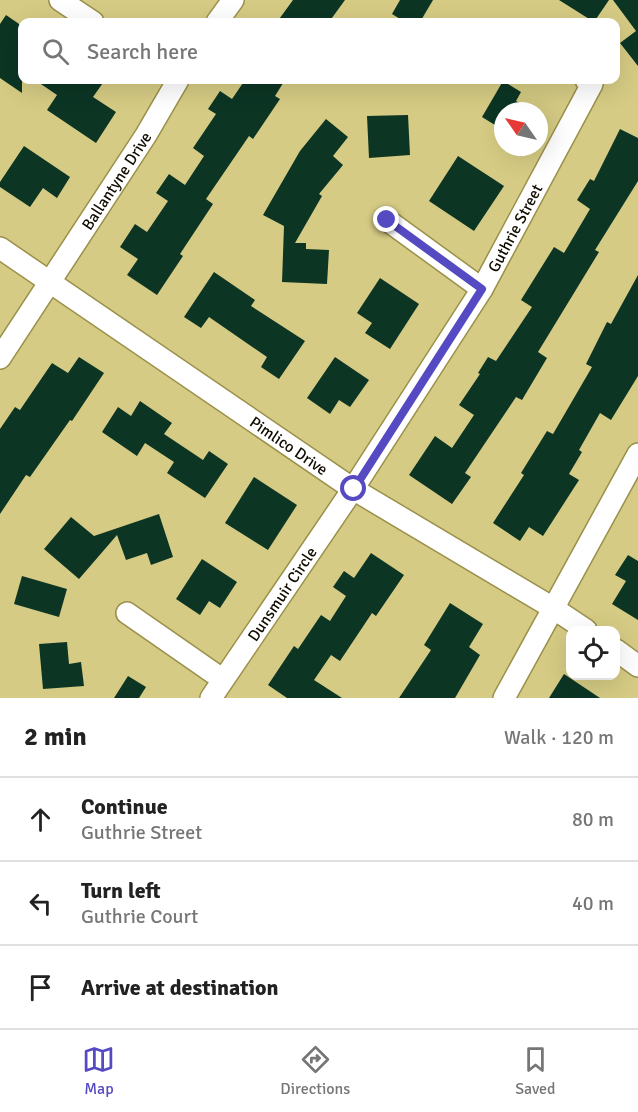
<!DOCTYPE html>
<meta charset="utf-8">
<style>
body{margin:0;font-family:Signika,sans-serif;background:#f6f6f6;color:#222}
.controls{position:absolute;right:18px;bottom:18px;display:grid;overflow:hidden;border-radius:12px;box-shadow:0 6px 24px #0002}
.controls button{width:54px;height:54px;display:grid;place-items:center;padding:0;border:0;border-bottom:2px solid #e0e0e0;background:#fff;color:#222;font:30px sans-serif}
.compass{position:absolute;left:494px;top:102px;width:54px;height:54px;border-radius:50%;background:#fff;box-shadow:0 6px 24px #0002;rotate:304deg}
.stop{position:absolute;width:18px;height:18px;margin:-14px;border:4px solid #564ac2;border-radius:50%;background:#fff}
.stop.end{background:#564ac2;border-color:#fff;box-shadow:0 2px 6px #0008}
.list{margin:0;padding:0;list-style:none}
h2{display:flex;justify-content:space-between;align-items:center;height:78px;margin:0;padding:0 24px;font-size:26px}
h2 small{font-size:20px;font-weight:400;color:#767676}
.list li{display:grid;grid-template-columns:39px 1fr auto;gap:18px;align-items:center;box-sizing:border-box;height:84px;padding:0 24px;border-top:2px solid #e0e0e0}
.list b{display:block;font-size:22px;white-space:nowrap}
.list p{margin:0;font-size:20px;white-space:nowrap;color:#767676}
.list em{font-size:20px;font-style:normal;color:#767676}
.icon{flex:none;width:33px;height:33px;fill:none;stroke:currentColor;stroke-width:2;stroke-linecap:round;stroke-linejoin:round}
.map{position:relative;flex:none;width:638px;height:698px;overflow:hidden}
.search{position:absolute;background:#fff;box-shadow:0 6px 24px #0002;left:18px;right:18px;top:18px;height:66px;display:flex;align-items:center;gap:15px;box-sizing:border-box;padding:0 21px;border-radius:12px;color:#767676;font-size:22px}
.sheet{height:330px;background:#fff}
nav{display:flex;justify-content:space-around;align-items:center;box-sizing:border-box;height:84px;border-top:2px solid #e0e0e0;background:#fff;font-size:16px;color:#767676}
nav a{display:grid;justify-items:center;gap:3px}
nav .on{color:#564ac2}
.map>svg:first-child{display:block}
.building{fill:#0c3524}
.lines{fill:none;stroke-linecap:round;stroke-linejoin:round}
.minor-casing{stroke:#9a904a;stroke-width:24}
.minor{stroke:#fff;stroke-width:21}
.route{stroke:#564ac2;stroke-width:8}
.labels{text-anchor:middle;stroke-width:6;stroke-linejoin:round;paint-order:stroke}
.street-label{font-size:16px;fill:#100c00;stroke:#d5cb84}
</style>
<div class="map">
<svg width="638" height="698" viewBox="0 0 638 698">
<rect width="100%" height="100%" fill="#d5cb84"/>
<g class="building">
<polygon points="293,0 345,0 329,22 277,22"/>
<polygon points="400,0 433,0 420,22 405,22 392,14"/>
<polygon points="559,0 609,0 594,22"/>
<polygon points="613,0 638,0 638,66 620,43 636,31"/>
<polygon points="6,15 22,26 22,93 0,78 0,24"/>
<polygon points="35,80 105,80 93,97 116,112 96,143 47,110 57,95"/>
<polygon points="245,80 285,80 275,96 280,99 253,139 249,136 206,199 213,204 180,254 183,256 157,295 127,275 138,259 120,247 135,224 147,232 168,201 156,193 169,174 185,185 204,156 193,148 216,114 208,109 220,91 232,99"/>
<polygon points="503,81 521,92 516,101 533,111 503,111 503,130 482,117"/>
<polygon points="408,115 410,155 369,158 367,116"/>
<polygon points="326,119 348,137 333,156 343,165 319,194 322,196 295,243 306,243 306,249 329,250 327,284 282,282 284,226 263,215 300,151"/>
<polygon points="620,129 638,138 638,181 595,250 599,252 538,352 547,358 522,400 516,397 465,473 471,477 452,504 409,475 435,436 452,448 474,415 459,405 480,374 478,373 488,357 496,361 532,307 521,300 554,247 564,253 590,209 577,200 590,179 594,181"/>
<polygon points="24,146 70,177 57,198 43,188 30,207 0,187 0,182"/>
<polygon points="458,156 504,186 474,231 429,201"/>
<polygon points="214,272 255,300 251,306 305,341 279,379 261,367 267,357 209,317 201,328 184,317"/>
<polygon points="638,275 638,376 611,420 600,413 579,450 582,452 569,474 579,480 543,536 529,527 520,541 493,523 524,475 521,473 547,431 553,434 592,367 586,364 607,322 611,324"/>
<polygon points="380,278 419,304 390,349 365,333 372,323 357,313"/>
<polygon points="79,357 104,373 72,421 70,420 30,477 26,475 0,514 0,429 15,407 20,410 52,363 68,373"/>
<polygon points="335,357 369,380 350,407 339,400 330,414 307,398"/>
<polygon points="140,401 172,423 164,434 203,460 209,451 228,464 205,498 167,473 174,462 145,443 137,456 102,432 118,407 131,416"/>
<polygon points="254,477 297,505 268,550 225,523"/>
<polygon points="159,514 173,557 151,565 147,553 126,560 117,535 79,579 44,549 71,517 94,536"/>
<polygon points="371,553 404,575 376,616 372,613 340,661 331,655 314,680 342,698 287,698 268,685 294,646 298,649 321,615 330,621 346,596 333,587 344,571 354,578"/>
<polygon points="628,555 638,561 638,620 612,604 626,581 615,575"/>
<polygon points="202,559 237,582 220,608 209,601 200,615 176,599"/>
<polygon points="22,576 67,589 59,617 14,604"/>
<polygon points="450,603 483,624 469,647 480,655 455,698 399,698 431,650 424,645"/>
<polygon points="67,642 69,664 81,662 84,686 43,689 39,644"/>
<polygon points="564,674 600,698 549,698"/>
<polygon points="128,676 146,687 139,698 114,698"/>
</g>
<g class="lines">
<g class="minor-casing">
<g id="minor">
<polyline points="60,0 93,22"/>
<polyline points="217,22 233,0"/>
<polyline points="387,220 482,289"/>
<path id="s1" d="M 0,248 L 353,489 L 553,608 L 586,630"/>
<path id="s2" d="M 0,358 L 146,135 L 178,80"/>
<polyline points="127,613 222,679"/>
<polyline points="616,650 638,666"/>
<path id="s3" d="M 211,698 L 353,489 L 482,289 L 592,84 L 586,80"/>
<polyline points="504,698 638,454"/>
</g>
</g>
<use href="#minor" class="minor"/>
</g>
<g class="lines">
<polyline class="route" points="354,489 482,289 387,220"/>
</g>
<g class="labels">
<g class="street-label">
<text dy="6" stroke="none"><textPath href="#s2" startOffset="212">Ballantyne Drive</textPath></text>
<text dy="6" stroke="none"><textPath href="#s3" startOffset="560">Guthrie Street</textPath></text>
<text dy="6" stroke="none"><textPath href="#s1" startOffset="350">Pimlico Drive</textPath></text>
<text dy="6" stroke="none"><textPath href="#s3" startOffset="126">Dunsmuir Circle</textPath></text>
</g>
</g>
</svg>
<div class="controls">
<button><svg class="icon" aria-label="locate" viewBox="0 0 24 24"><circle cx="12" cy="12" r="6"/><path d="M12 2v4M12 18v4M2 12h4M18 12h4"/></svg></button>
</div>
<svg class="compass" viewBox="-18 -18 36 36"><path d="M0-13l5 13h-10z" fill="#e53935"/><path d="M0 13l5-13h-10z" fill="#767676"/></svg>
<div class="stop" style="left:354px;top:489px"></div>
<div class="stop end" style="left:387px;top:220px"></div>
<div class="search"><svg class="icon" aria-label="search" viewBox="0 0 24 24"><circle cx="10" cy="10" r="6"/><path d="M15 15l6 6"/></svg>Search here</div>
</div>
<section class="sheet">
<h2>2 min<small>Walk · 120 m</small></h2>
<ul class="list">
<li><svg class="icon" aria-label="ahead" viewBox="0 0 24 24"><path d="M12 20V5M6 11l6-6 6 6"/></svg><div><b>Continue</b><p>Guthrie Street</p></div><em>80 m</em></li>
<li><svg class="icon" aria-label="left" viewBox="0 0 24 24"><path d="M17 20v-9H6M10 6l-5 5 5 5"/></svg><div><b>Turn left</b><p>Guthrie Court</p></div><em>40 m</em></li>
<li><svg class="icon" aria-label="arrive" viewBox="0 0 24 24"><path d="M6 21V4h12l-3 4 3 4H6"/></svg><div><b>Arrive at destination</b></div></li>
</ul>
</section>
<nav>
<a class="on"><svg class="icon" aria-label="map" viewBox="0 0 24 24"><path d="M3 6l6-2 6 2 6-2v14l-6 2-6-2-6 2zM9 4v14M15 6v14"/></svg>Map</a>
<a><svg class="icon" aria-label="directions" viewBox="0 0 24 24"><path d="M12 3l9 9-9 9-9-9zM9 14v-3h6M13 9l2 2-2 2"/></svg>Directions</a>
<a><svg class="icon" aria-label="saved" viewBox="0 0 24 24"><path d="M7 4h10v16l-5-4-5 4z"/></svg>Saved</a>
</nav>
